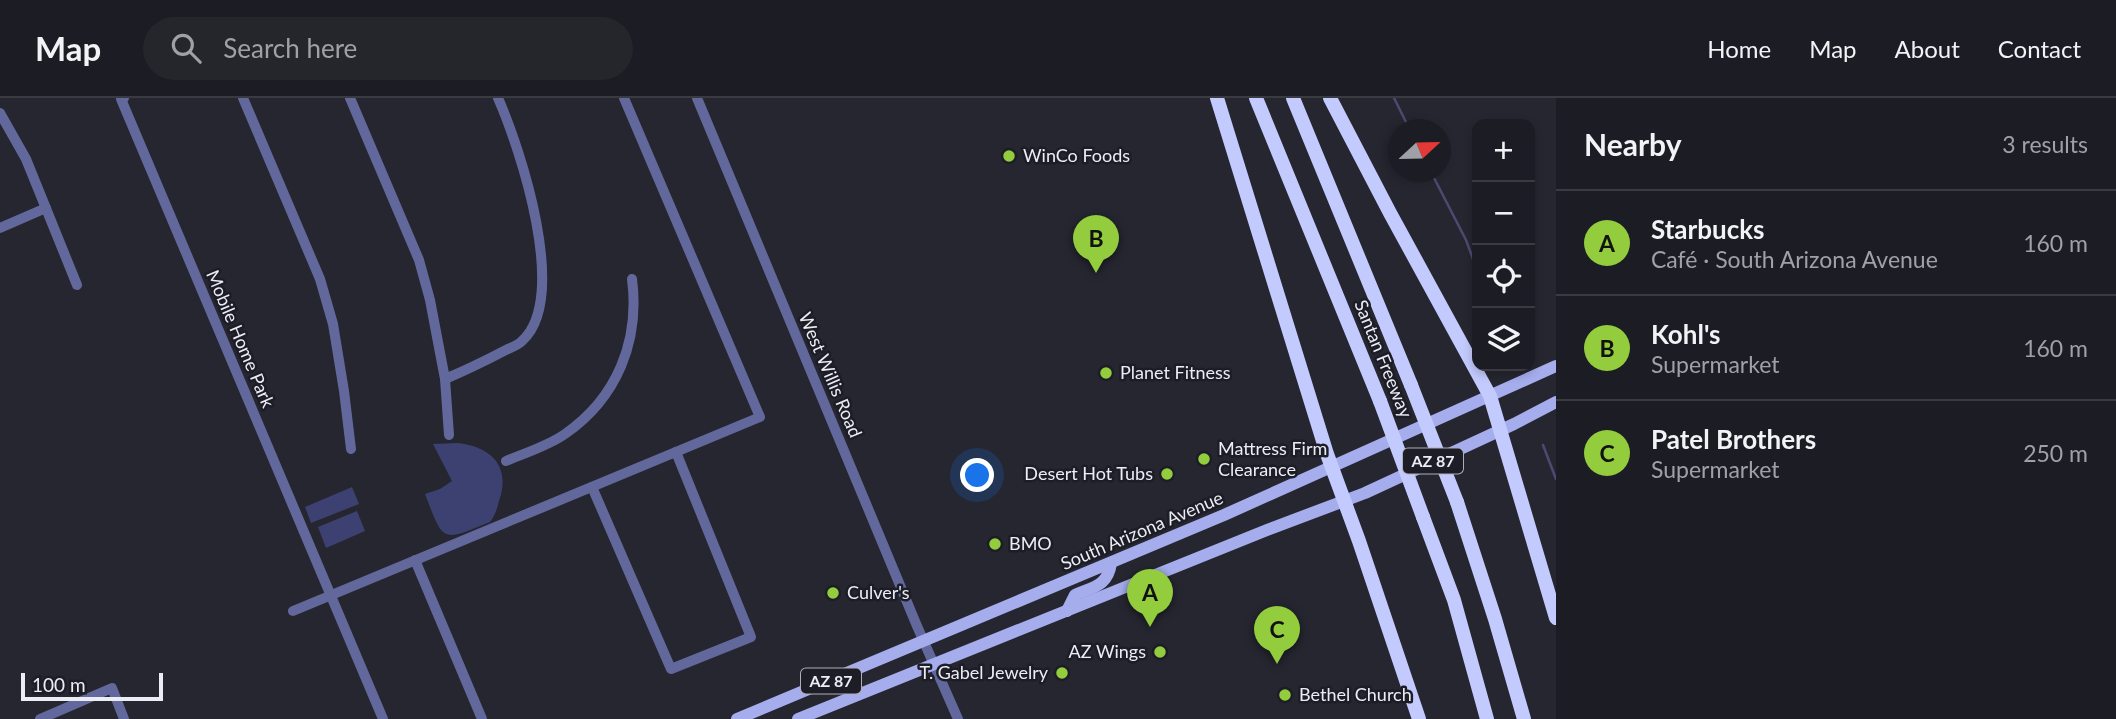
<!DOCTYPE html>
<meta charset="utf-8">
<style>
body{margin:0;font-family:Lato,sans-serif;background:#25252c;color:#f1f3f6}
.controls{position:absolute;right:21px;top:21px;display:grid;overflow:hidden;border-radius:14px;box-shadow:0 4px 10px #0003}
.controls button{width:63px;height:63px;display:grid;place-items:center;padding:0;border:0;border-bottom:2px solid #3a3a41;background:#1c1c24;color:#f1f3f6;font:35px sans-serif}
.compass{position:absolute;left:1388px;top:21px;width:63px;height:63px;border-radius:50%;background:#1c1c24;box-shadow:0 4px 10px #0003;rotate:68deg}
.scale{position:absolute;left:21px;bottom:18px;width:142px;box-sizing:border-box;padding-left:7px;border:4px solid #ecedf4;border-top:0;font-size:19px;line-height:24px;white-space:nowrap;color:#ecedf4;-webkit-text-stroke:5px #1c1d26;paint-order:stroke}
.you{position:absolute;left:978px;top:378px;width:24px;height:24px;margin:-18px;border:5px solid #fff;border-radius:50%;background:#1a73e8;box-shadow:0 0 0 10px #1a73e833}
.badge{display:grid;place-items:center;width:46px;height:46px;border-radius:50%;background:#93cc3d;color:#111;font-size:23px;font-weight:700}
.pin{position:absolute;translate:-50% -58px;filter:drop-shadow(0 2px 4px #0008)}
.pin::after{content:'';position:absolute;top:37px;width:24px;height:21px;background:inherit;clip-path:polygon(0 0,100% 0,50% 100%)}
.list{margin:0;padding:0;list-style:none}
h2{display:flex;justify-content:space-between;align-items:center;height:91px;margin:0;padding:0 28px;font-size:30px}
h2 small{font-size:23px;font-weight:400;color:#a0a1a6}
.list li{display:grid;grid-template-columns:46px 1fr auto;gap:21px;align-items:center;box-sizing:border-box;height:105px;padding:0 28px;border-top:2px solid #3a3a41}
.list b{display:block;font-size:26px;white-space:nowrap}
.list p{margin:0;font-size:23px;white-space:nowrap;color:#a0a1a6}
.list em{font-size:23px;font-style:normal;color:#a0a1a6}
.icon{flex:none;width:38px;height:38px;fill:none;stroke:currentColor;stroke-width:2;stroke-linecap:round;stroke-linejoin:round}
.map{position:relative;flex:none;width:1556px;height:621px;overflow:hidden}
header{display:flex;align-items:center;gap:42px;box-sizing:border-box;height:98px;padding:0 35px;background:#1c1c24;border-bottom:2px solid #3a3a41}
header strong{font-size:33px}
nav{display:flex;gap:38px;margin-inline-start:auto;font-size:24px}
.search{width:490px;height:63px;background:#25252c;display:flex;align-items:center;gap:18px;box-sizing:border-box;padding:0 24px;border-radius:38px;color:#a0a1a6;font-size:26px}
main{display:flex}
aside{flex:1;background:#1c1c24}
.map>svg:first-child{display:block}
.green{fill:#3d4171}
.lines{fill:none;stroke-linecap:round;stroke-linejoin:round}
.stream{stroke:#4f4970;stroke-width:2.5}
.minor{stroke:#62689b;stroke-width:10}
.major{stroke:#a5aded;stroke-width:12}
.highway{stroke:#c3cafd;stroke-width:14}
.highway-bridge{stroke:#c3cafd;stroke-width:14}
.poi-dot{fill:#93cc3d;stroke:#1c1d26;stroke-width:2.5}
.labels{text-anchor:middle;stroke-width:5;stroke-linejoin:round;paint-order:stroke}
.shield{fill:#1c1d26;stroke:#aeafb6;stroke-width:2}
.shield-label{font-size:16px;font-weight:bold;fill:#ecedf4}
.poi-label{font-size:18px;fill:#ecedf4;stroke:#1c1d26;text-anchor:start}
.street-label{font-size:18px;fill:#ecedf4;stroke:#1c1d26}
</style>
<header>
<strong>Map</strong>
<div class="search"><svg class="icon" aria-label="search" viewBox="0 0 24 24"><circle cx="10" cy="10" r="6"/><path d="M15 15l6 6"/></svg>Search here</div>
<nav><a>Home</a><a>Map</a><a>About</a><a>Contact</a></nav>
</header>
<main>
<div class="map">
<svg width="1556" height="621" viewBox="0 0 1556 621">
<rect width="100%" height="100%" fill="#252630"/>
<g class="green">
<path d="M 458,345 C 492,349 511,369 499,403 C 497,411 495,418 490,424 C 441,444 444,445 425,396 L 440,391 L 452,383 L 433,346 Z"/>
<polygon points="352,389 359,406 311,425 305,409"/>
<polygon points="357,413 365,433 326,450 318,429"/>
</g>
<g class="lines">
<g class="stream">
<polyline points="1394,0 1410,32"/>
<polyline points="1431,74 1466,142 1477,172"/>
<polyline points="1543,347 1556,381"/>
</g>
<g class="minor">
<polyline points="124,0 121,1 383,621"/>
<polyline points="243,0 320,181 333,226 344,293 351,351"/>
<polyline points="350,0 419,162 430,202 445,281 449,337"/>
<polyline points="697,0 917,528 958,621"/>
<polyline points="0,15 26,61 77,187"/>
<polyline points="0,130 46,110"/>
<path d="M 445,281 C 467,272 487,262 508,251 C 513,249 519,246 522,243 C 570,200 520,50 498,0"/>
<path d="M 506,363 C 525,355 548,348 565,336 C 617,300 640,243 632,181"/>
<polyline points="592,389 671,571 751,539 676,354"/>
<polyline points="415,462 482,621"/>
<polyline points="293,513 760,319 624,0"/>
<polyline points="40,621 112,590 124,621"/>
</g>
<g class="major">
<path d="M 1067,513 L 1075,497 C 1093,489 1108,488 1111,465"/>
<polyline points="737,621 1224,417 1556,268"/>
<polyline points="798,621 1267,432 1365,395 1514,326 1556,304"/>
</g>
<g class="highway">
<polyline points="1217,0 1327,356 1359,443 1419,621"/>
<polyline points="1256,0 1380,303"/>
<polyline points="1293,0 1411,287"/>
<polyline points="1330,0 1390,115 1490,298 1556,520"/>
<polyline points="1457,404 1495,521 1524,621"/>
<polyline points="1423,419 1454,502 1487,621"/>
</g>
<g class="highway-bridge">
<polyline points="1411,287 1457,404"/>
<polyline points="1380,303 1423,419"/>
</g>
</g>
<g class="poi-dot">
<circle cx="1009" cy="58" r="7"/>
<circle cx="1106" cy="275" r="7"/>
<circle cx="1204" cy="361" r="7"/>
<circle cx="1167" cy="376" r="7"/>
<circle cx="995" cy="446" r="7"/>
<circle cx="833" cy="495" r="7"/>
<circle cx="1160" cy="554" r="7"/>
<circle cx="1062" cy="575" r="7"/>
<circle cx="1285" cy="597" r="7"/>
</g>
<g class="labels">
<g class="shield">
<rect x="1403" y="350.5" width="60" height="25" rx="5"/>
<rect x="801" y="570.5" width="60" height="25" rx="5"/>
</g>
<g class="shield-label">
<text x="1433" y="369">AZ 87</text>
<text x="831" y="589">AZ 87</text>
</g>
<g class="poi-label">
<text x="1023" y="64">WinCo Foods</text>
<text x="1120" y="281">Planet Fitness</text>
<text x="1218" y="357">Mattress Firm<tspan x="1218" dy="21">Clearance</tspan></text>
<text x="1153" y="382" text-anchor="end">Desert Hot Tubs</text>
<text x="1009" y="452">BMO</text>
<text x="847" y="501">Culver's</text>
<text x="1146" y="560" text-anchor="end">AZ Wings</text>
<text x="1048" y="581" text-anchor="end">T. Gabel Jewelry</text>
<text x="1299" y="603">Bethel Church</text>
</g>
<g class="street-label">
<text transform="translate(240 241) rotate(67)" y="6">Mobile Home Park</text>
<text transform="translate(1383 261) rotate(68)" y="6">Santan Freeway</text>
<text transform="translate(830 277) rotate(67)" y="6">West Willis Road</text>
<text transform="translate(1142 433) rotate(-23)" y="6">South Arizona Avenue</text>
</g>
</g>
</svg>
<div class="controls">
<button>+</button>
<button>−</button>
<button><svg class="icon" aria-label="locate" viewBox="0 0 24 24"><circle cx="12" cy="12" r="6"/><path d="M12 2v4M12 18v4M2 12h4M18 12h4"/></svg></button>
<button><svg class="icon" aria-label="layers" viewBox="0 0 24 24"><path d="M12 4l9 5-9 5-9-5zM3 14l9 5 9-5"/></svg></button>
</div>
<svg class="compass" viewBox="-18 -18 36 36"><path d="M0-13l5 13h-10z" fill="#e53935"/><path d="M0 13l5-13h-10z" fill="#a0a1a6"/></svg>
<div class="scale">100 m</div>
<div class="you"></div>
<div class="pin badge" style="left:1150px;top:529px">A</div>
<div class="pin badge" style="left:1096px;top:175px">B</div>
<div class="pin badge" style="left:1277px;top:566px">C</div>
</div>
<aside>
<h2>Nearby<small>3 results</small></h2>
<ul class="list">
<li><span class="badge">A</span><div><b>Starbucks</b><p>Café · South Arizona Avenue</p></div><em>160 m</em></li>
<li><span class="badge">B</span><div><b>Kohl's</b><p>Supermarket</p></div><em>160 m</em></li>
<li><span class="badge">C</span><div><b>Patel Brothers</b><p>Supermarket</p></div><em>250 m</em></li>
</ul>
</aside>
</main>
